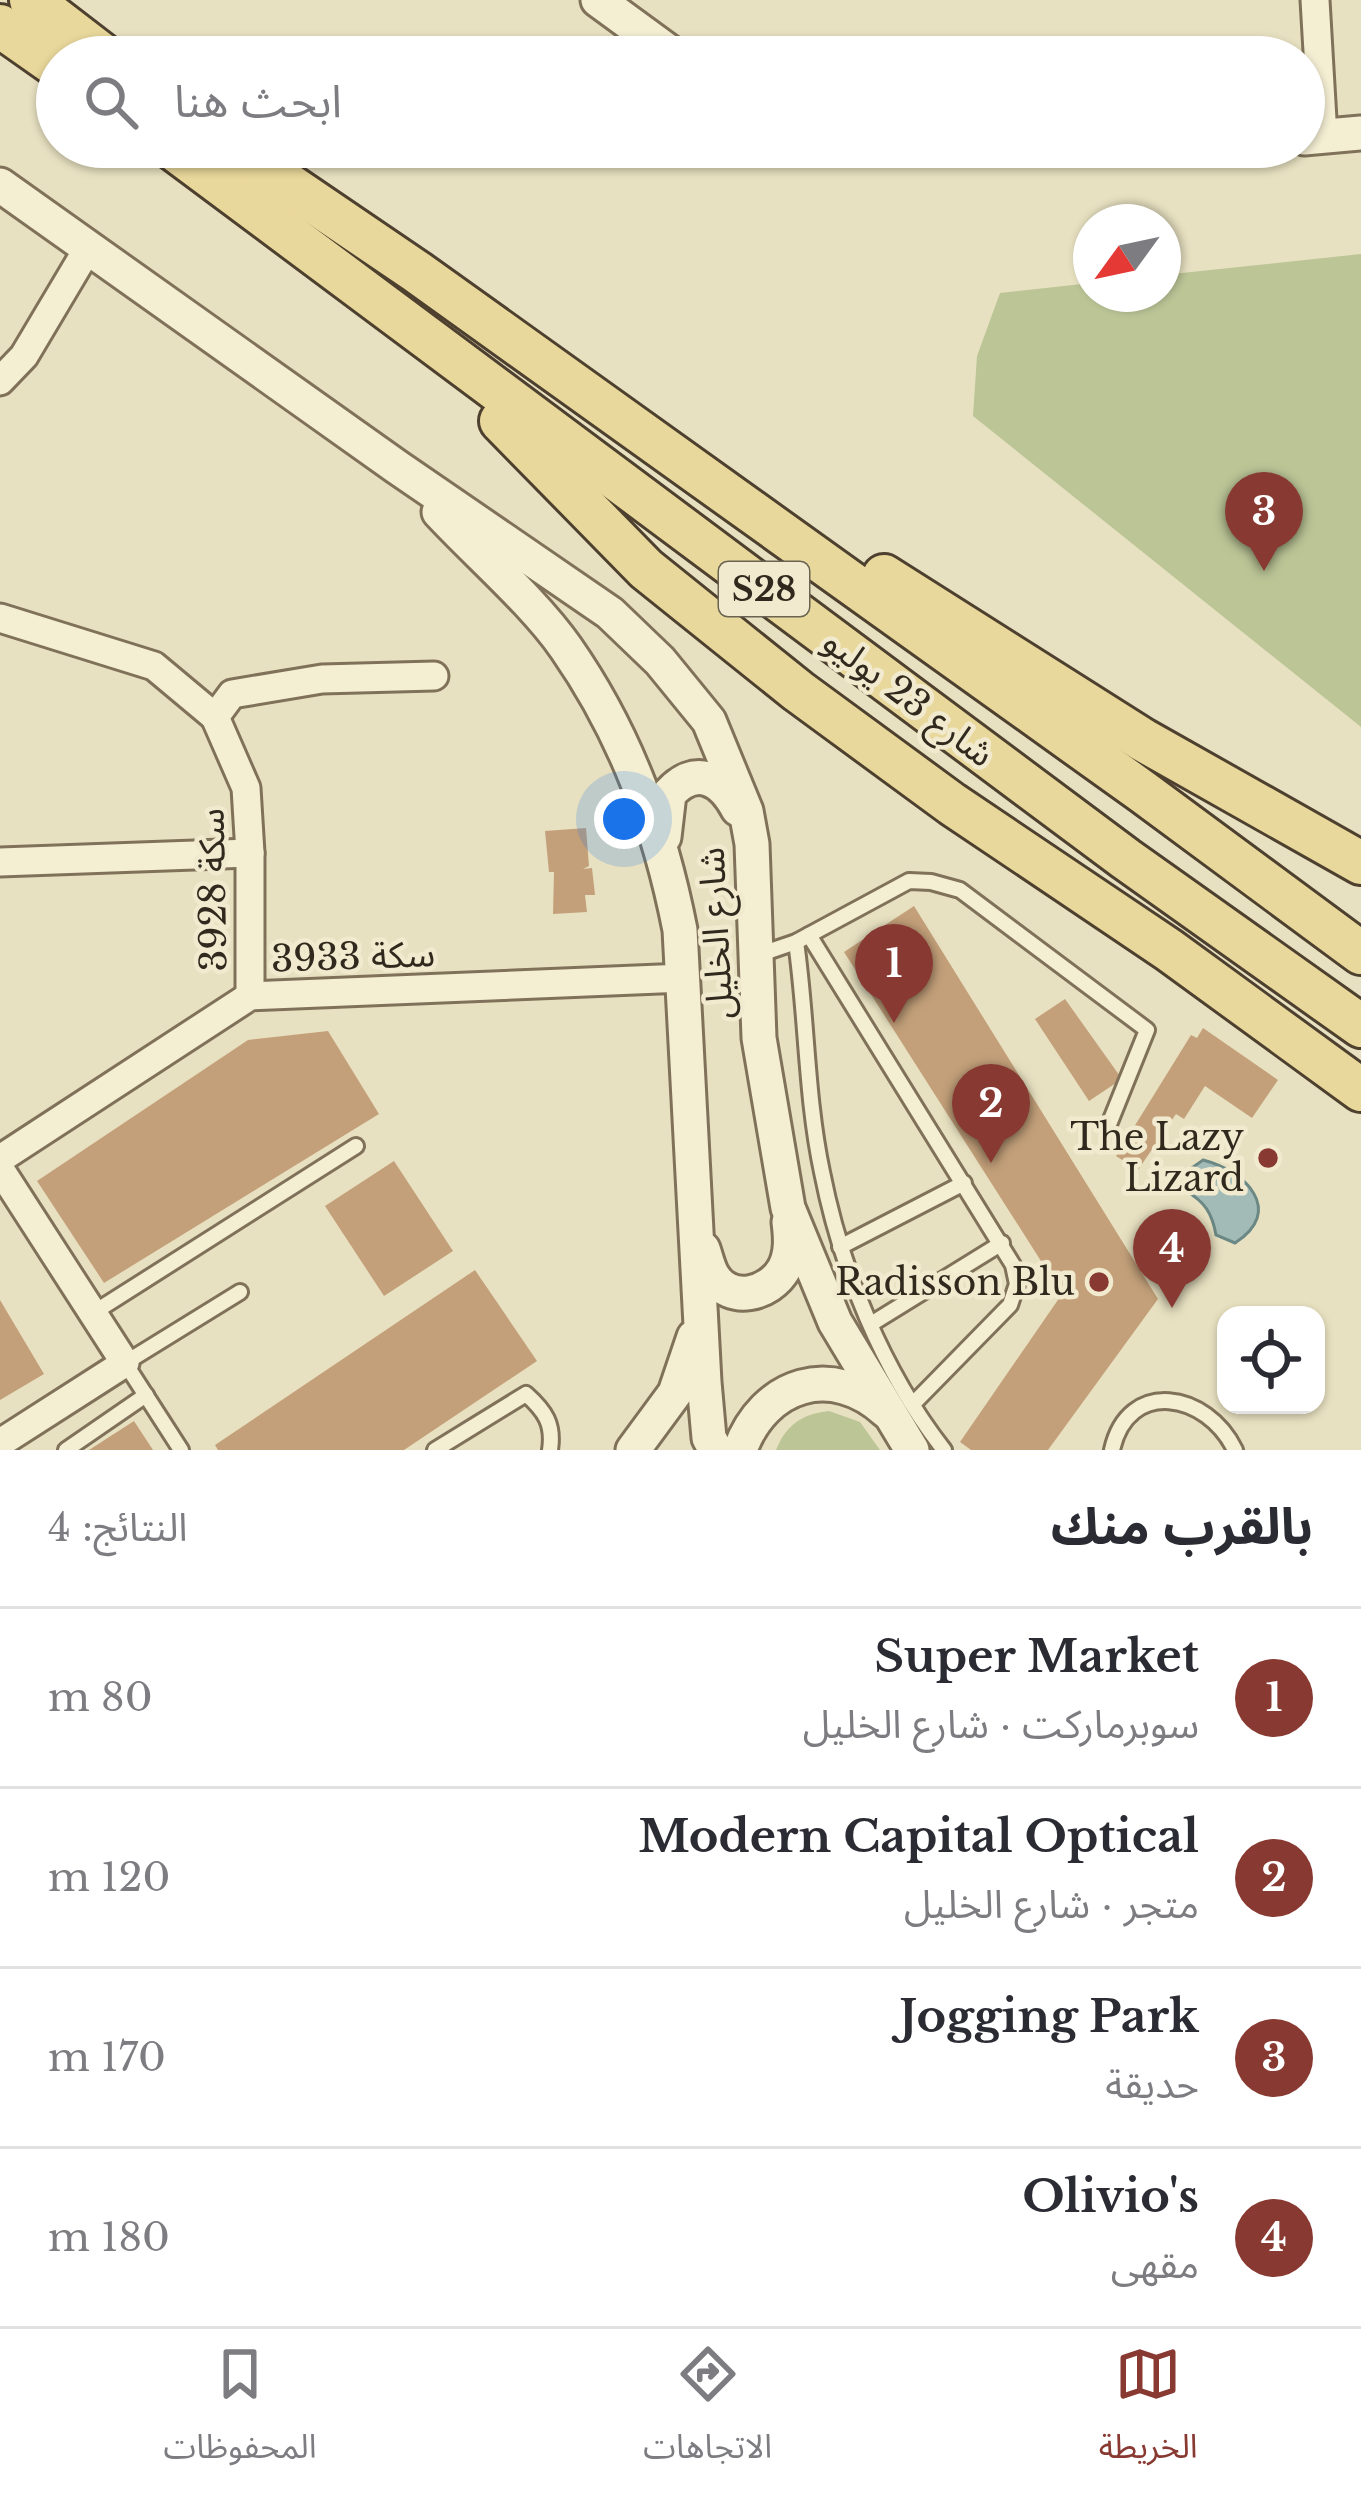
<!DOCTYPE html>
<html lang="ar">
<meta charset="utf-8">
<style>
body{margin:0;font-family:"Libre Baskerville","Noto Sans Arabic",serif;background:#f2f2f3;color:#2b2b33;direction:rtl}
.controls{position:absolute;right:36px;bottom:36px;display:grid;overflow:hidden;border-radius:24px;box-shadow:0 3px 9px #0004}
.controls button{width:108px;height:108px;display:grid;place-items:center;padding:0;border:0;border-bottom:3px solid #e1e1e2;background:#fff;color:#2b2b33;font:60px sans-serif}
.compass{position:absolute;left:1073px;top:204px;width:108px;height:108px;border-radius:50%;background:#fff;box-shadow:0 3px 9px #0004;rotate:237deg}
.you{position:absolute;left:624px;top:819px;width:42px;height:42px;margin:-30px;border:9px solid #fff;border-radius:50%;background:#1a73e8;box-shadow:0 0 0 18px #1a73e833}
.badge{display:grid;place-items:center;width:78px;height:78px;border-radius:50%;background:#883931;color:#fff;font-size:39px;font-weight:700}
.pin{position:absolute;translate:-50% -99px;filter:drop-shadow(0 3px 6px #0008)}
.pin::after{content:'';position:absolute;top:63px;width:42px;height:36px;background:inherit;clip-path:polygon(0 0,100% 0,50% 100%)}
.list{margin:0;padding:0;list-style:none}
h2{display:flex;justify-content:space-between;align-items:center;height:156px;margin:0;padding:0 48px;font-size:51px}
h2 small{font-size:39px;font-weight:400;color:#7c7c81}
.list li{display:grid;grid-template-columns:78px 1fr auto;gap:36px;align-items:center;box-sizing:border-box;height:180px;padding:0 48px;border-top:3px solid #e1e1e2}
.list b{display:block;font-size:45px;white-space:nowrap}
.list p{margin:0;font-size:39px;white-space:nowrap;color:#7c7c81}
.list em{font-size:39px;font-style:normal;color:#7c7c81}
.icon{flex:none;width:66px;height:66px;fill:none;stroke:currentColor;stroke-width:2;stroke-linecap:round;stroke-linejoin:round}
.map{position:relative;flex:none;width:1361px;height:1450px;overflow:hidden;direction:ltr}
.search{position:absolute;background:#fff;box-shadow:0 3px 9px #0004;left:36px;right:36px;top:36px;height:132px;display:flex;align-items:center;gap:30px;box-sizing:border-box;padding:0 42px;border-radius:66px;color:#7c7c81;font-size:45px}
.sheet{height:876px;background:#fff}
nav{display:flex;justify-content:space-around;align-items:center;box-sizing:border-box;height:168px;border-top:3px solid #e1e1e2;background:#fff;font-size:33px;color:#7c7c81}
nav a{display:grid;justify-items:center;gap:6px}
nav .on{color:#883931}
.map>svg:first-child{display:block}
.green{fill:#bbc596}
.water{fill:#a3bbb6;stroke:#6b8884;stroke-width:3}
.building{fill:#c3a07a}
.lines{fill:none;stroke-linecap:round;stroke-linejoin:round}
.service-casing{stroke:#80725a;stroke-width:20}
.minor-casing{stroke:#80725a;stroke-width:33}
.tertiary-casing{stroke:#80725a;stroke-width:39}
.primary-casing{stroke:#4e402e;stroke-width:48}
.service{stroke:#f4eed3;stroke-width:14}
.minor{stroke:#f4eed3;stroke-width:27}
.tertiary{stroke:#f4eed3;stroke-width:33}
.primary{stroke:#e9d89b;stroke-width:42}
.poi-dot{fill:#883931;stroke:#f1eacf;stroke-width:4.5}
.labels{text-anchor:middle;stroke-width:9;stroke-linejoin:round;paint-order:stroke}
.shield{fill:#f1eacf;stroke:#6b6352;stroke-width:3}
.shield-label{font-size:33px;font-weight:bold;fill:#31291d}
.street-label{font-size:36px;fill:#31291d;stroke:#f1eacf}
.poi-label{font-size:36px;fill:#31291d;stroke:#f1eacf;text-anchor:end}
</style>
<div class="map">
<svg width="1361" height="1450" viewBox="0 0 1361 1450">
<rect width="100%" height="100%" fill="#e8e1c1"/>
<g class="green">
<polygon points="1361,254 1361,727 973,416 977,356 1000,293 1091,283 1091,294 1163,294 1163,275"/>
<path d="M 829,1411 L 860,1422 L 880,1450 L 776,1450 C 786,1425 802,1414 829,1411 Z"/>
</g>
<path class="water" d="M 1203,1160 C 1246,1171 1285,1211 1235,1243 L 1216,1235 C 1212,1213 1205,1202 1186,1191 L 1186,1172 Z"/>
<g class="building">
<polygon points="586,828 589,866 583,869 592,868 595,895 585,895 587,912 553,914 554,872 549,872 545,831"/>
<polygon points="914,906 1158,1299 1048,1450 971,1450 960,1442 1062,1294 844,952"/>
<polygon points="1065,999 1122,1079 1089,1101 1035,1019"/>
<polygon points="1203,1028 1278,1080 1252,1118 1205,1086 1184,1119 1176,1114 1138,1170 1116,1156 1191,1035 1197,1038"/>
<polygon points="328,1031 379,1114 104,1283 37,1181 248,1040"/>
<polygon points="394,1161 453,1251 384,1296 325,1206"/>
<polygon points="475,1270 537,1361 404,1450 218,1450 215,1445"/>
<polygon points="0,1300 44,1374 0,1400"/>
<polygon points="134,1421 153,1450 89,1450"/>
</g>
<g class="lines">
<g class="service-casing">
<g id="service">
<polyline points="809,935 1013,1265 1017,1284 1010,1305 913,1404"/>
<path d="M 796,942 C 807,1018 806,1097 822,1172 C 841,1269 883,1372 944,1450"/>
<polyline points="758,955 796,942 909,881 931,882 960,890 1147,1030 1110,1122"/>
<polyline points="840,1247 964,1183"/>
<polyline points="93,1313 356,1146"/>
<polyline points="871,1324 1002,1243"/>
<polyline points="66,1450 146,1395"/>
<polyline points="181,1450 125,1363 240,1292"/>
<path d="M 435,1450 L 526,1394 C 545,1411 554,1424 550,1450"/>
<path d="M 1112,1450 C 1128,1378 1207,1392 1235,1450"/>
</g>
</g>
<g class="minor-casing">
<g id="minor">
<polyline points="1315,0 1323,137"/>
<polyline points="0,381 24,356 87,250"/>
<polyline points="0,618 154,666 215,717"/>
<polyline points="0,862 250,853"/>
<polyline points="250,996 250,853 246,788 215,717 232,694 322,679 434,676"/>
<polyline points="0,1159 250,996 684,978"/>
<polyline points="0,1169 125,1363 0,1443"/>
</g>
</g>
<g class="tertiary-casing">
<g id="tertiary">
<polyline points="598,0 676,57"/>
<polyline points="1304,138 1361,133"/>
<polyline points="1116,147 1181,147"/>
<polyline points="0,185 397,467 610,613 660,661 709,721 746,811 752,844 759,1038 788,1208 835,1322 912,1450"/>
<path d="M 439,512 C 478,554 534,602 566,648 C 626,734 660,828 680,930 L 704,1382 L 709,1438 L 716,1450"/>
<path d="M 664,837 L 669,794 C 695,765 721,777 738,809"/>
<path d="M 703,1249 C 706,1257 708,1268 713,1276 C 730,1304 769,1295 784,1269 C 792,1254 791,1238 789,1222"/>
<polyline points="633,1450 675,1393 694,1337"/>
<path d="M 740,1450 C 764,1383 832,1362 886,1411"/>
</g>
</g>
<g class="primary-casing">
<g id="primary">
<polyline points="31,0 105,57"/>
<polyline points="0,26 57,66"/>
<polyline points="171,147 1126,859 1361,1026"/>
<polyline points="233,147 417,272 1143,792 1361,953"/>
<polyline points="501,421 646,569 798,691 952,804 1169,950 1361,1090"/>
<polyline points="884,576 1143,740 1361,863"/>
</g>
</g>
<use href="#service" class="service"/>
<use href="#minor" class="minor"/>
<use href="#tertiary" class="tertiary"/>
<use href="#primary" class="primary"/>
</g>
<g class="poi-dot">
<circle cx="1268" cy="1158" r="12"/>
<circle cx="1099" cy="1282" r="12"/>
</g>
<g class="labels">
<rect class="shield" x="719" y="562" width="90" height="54" rx="9"/>
<g class="shield-label">
<text x="764" y="601">S28</text>
</g>
<g class="street-label">
<text transform="translate(909 697) rotate(37)" y="13">شارع 23 يوليو</text>
<text transform="translate(212 890) rotate(-91)" y="13">سكة 3928</text>
<text transform="translate(715 933) rotate(-93)" y="13">شارع الخليل</text>
<text transform="translate(353 956) rotate(-2)" y="13">سكة 3933</text>
</g>
<g class="poi-label">
<text x="1244" y="1150">The Lazy<tspan x="1244" dy="41">Lizard</tspan></text>
<text x="1075" y="1295">Radisson Blu</text>
</g>
</g>
</svg>
<div class="controls">
<button><svg class="icon" aria-label="locate" viewBox="0 0 24 24"><circle cx="12" cy="12" r="6"/><path d="M12 2v4M12 18v4M2 12h4M18 12h4"/></svg></button>
</div>
<svg class="compass" viewBox="-18 -18 36 36"><path d="M0-13l5 13h-10z" fill="#e53935"/><path d="M0 13l5-13h-10z" fill="#7c7c81"/></svg>
<div class="you"></div>
<div class="pin badge" style="left:894px;top:1023px">1</div>
<div class="pin badge" style="left:991px;top:1163px">2</div>
<div class="pin badge" style="left:1264px;top:571px">3</div>
<div class="pin badge" style="left:1172px;top:1308px">4</div>
<div class="search"><svg class="icon" aria-label="search" viewBox="0 0 24 24"><circle cx="10" cy="10" r="6"/><path d="M15 15l6 6"/></svg>ابحث هنا</div>
</div>
<section class="sheet">
<h2>بالقرب منك<small>النتائج: 4</small></h2>
<ul class="list">
<li><span class="badge">1</span><div><b>Super Market</b><p>سوبرماركت · شارع الخليل</p></div><em>80 m</em></li>
<li><span class="badge">2</span><div><b>Modern Capital Optical</b><p>متجر · شارع الخليل</p></div><em>120 m</em></li>
<li><span class="badge">3</span><div><b>Jogging Park</b><p>حديقة</p></div><em>170 m</em></li>
<li><span class="badge">4</span><div><b>Olivio's</b><p>مقهى</p></div><em>180 m</em></li>
</ul>
</section>
<nav>
<a class="on"><svg class="icon" aria-label="map" viewBox="0 0 24 24"><path d="M3 6l6-2 6 2 6-2v14l-6 2-6-2-6 2zM9 4v14M15 6v14"/></svg>الخريطة</a>
<a><svg class="icon" aria-label="directions" viewBox="0 0 24 24"><path d="M12 3l9 9-9 9-9-9zM9 14v-3h6M13 9l2 2-2 2"/></svg>الاتجاهات</a>
<a><svg class="icon" aria-label="saved" viewBox="0 0 24 24"><path d="M7 4h10v16l-5-4-5 4z"/></svg>المحفوظات</a>
</nav>
